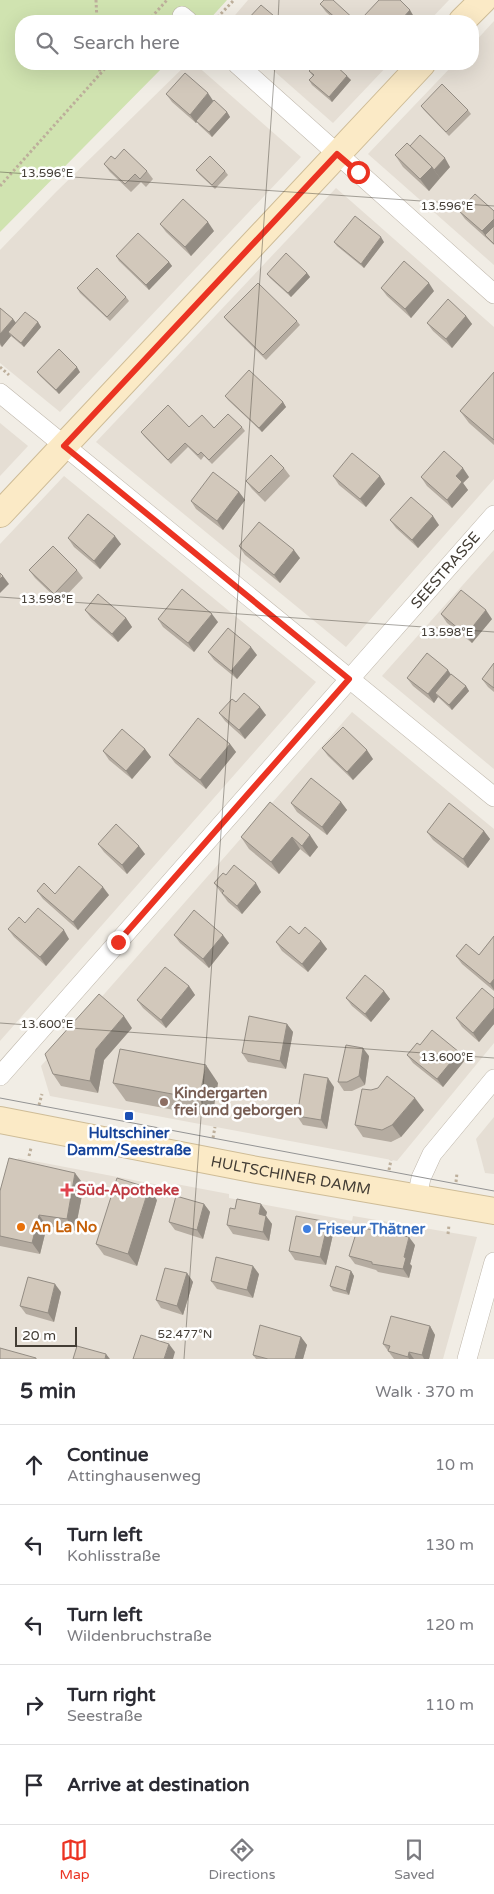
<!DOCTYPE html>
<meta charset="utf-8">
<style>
body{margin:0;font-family:"Varela Round",sans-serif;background:#f2f2f3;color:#2b2b33}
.scale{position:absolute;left:15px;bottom:12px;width:62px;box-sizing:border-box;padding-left:5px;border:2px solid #433d35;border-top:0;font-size:14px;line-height:18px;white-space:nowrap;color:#433d35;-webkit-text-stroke:4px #fff;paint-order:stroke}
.stop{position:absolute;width:15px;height:15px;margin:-11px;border:4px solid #eb3322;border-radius:50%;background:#fff}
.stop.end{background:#eb3322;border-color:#fff;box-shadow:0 1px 5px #0008}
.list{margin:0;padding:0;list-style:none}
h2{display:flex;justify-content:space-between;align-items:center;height:65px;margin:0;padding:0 20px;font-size:21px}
h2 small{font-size:16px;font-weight:400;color:#7c7c81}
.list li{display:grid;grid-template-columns:32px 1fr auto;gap:15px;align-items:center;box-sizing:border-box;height:80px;padding:0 20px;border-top:1px solid #e1e1e2}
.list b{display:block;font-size:19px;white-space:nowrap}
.list p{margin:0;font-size:16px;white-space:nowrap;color:#7c7c81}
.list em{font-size:16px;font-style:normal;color:#7c7c81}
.icon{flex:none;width:28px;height:28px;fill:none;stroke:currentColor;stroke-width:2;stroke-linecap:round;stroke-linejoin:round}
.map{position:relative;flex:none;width:494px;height:1359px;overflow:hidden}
.search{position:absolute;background:#fff;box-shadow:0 5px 20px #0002;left:15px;right:15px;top:15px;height:55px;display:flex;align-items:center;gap:12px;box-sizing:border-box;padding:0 18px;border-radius:20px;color:#7c7c81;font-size:19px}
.sheet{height:465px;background:#fff}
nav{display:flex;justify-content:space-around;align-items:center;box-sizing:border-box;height:70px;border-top:1px solid #e1e1e2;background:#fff;font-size:14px;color:#7c7c81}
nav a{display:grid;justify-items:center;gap:2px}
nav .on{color:#eb3322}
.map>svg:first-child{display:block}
.residential{fill:#e5ded4}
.green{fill:#d0e3b0}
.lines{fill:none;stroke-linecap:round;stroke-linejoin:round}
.street-casing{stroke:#bfb7ab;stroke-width:20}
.secondary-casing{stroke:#cebc97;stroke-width:28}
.path{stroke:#bdaf9b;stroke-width:3;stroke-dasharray:2.5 2.5;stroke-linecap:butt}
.street{stroke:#fff;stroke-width:19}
.secondary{stroke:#fbeac6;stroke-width:26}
.tram{stroke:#949494;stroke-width:1}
.wall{fill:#b5aca1}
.shaded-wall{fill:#938c83}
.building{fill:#d2c8bb;stroke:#938c83}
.route{stroke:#eb3322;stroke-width:6}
.ticks{fill:none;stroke:#433d35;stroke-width:1;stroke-opacity:0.45}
.education-dot{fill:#8d6e63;stroke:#fff;stroke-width:2}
.transit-dot{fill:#1a4fb4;stroke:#fff;stroke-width:2}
.health-dot{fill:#e0444e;stroke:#fff;stroke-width:2}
.food-dot{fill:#e8710a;stroke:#fff;stroke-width:2}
.shop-dot{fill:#3f7fe0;stroke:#fff;stroke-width:2}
.labels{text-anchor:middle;stroke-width:5;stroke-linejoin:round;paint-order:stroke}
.street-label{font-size:15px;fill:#433d35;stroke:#fff}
.education-label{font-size:15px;font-weight:bold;fill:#785e54;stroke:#fff;text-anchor:start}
.transit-label{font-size:15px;font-weight:bold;fill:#164399;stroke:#fff}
.health-label{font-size:15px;font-weight:bold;fill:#be3a42;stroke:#fff;text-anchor:start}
.food-label{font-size:15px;font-weight:bold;fill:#c56008;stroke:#fff;text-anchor:start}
.shop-label{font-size:15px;font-weight:bold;fill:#366cbe;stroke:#fff;text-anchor:start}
.ticks-label{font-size:12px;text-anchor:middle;fill:#433d35;stroke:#fff;stroke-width:5;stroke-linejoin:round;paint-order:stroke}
</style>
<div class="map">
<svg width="494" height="1359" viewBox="0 0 494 1359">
<rect width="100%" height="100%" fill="#f1ede5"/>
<g class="residential">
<polygon points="248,0 449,0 429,21 230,21"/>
<polygon points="494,21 494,265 368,154 454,64 473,64 473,44"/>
<polygon points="187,64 195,64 301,157 60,412 0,363 0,250 56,192"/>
<polygon points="266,64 389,64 333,123"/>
<polygon points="336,188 494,327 494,479 346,647 96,442"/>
<polygon points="0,423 28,446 0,476"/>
<polygon points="64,476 316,682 0,1041 0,544"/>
<polygon points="494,550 494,769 382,676"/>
<polygon points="352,712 494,829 494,1043 397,1161 50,1096 41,1066"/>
<polygon points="494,1117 494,1174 485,1173 476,1139"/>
<polygon points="18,1158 175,1188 176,1184 229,1194 229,1198 352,1221 353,1216 477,1237 443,1359 0,1359 0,1221"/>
</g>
<polygon class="green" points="0,0 227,0 208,21 21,21 21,64 166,64 0,232"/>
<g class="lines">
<g class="street-casing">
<g id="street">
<polyline points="182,16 188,21"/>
<polyline points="237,64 494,294"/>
<polyline points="0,393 494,797"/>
<path id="s1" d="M 0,1076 L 494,515"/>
<polyline points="417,1198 421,1178 432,1154 494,1079"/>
<polyline points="467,1359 494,1262"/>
</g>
</g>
<g class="secondary-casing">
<g id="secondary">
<polyline points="462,21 483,0"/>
<polyline points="0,514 422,64"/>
<path id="s2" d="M 0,1120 L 257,1170 L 494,1211"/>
</g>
</g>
<g class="path">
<polyline points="96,0 97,21"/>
<polyline points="148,21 167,0"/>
<polyline points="214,21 234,0"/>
<polyline points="99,64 100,73"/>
<polyline points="0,186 109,64"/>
<polyline points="0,367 9,375"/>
<polyline points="39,1105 42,1094"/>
<polyline points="213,1138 215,1127"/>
<polyline points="29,1156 31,1148"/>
<polyline points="389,1170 391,1160"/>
<polyline points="456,1182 457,1173"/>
<polyline points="448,1234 449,1225"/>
</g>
<use href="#street" class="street"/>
<use href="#secondary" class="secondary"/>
<polyline class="tram" points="0,1098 494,1191"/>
</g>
<g class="wall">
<polygon points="320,4 356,21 336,21 326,12"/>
<polygon points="309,71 351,80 332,102 312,85 309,80 313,76"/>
<polygon points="166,94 213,101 227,112 230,117 212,137 199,125 197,122 196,123 172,102"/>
<polygon points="421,106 468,110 471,114 449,136 424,110"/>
<polygon points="410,146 450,167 429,191 403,167 395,155"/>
<polygon points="115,159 147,171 153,179 146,187 141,182 131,192 110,172 104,164"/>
<polygon points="196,170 225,171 228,175 215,189 199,174"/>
<polygon points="459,211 494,211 494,245 465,219"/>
<polygon points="160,224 214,231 191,256 166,232"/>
<polygon points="334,242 384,242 364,268 337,246"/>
<polygon points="116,256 169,262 172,266 149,290 119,261"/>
<polygon points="307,273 310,277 291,297 270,278 267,274"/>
<polygon points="77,288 126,297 129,301 110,321 80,293"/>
<polygon points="381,288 434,291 411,318 387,296"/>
<polygon points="0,308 13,319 16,323 38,322 41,327 24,347 11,336 2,347 0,345"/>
<polygon points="466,316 472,324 452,348 433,331 427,323"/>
<polygon points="224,317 297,321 300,325 266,360 227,321"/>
<polygon points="37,372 80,372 59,394 40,376"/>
<polygon points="494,372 494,445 469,423 460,411"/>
<polygon points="225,396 283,402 286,407 262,432 228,400"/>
<polygon points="189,427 214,428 242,427 245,431 212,464 204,456 201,460 188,447 171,464 144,436 141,432"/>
<polygon points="284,468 290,476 265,502 252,489 246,481"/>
<polygon points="333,476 380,476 385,484 366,507 339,485"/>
<polygon points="421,477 469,477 463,483 468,490 452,508 427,486"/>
<polygon points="239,492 245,500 223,530 196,509 191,501"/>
<polygon points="390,520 439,525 418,548 396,528"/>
<polygon points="68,538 121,544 100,569 74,547"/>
<polygon points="239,546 300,558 280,583 245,555"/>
<polygon points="29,570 77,570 83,578 60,602 35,578"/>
<polygon points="85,610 126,618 132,627 118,642 91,618"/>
<polygon points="441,614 492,619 472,643 447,623"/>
<polygon points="158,619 218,622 194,652 163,627"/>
<polygon points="208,652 257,655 237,679 214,660"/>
<polygon points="494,663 494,692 488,687 482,679"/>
<polygon points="451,674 466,686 469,691 452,710 438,697 434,703 413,686 407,678"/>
<polygon points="236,702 266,715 245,739 225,721 219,713"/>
<polygon points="230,744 236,752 206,789 175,763 169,755"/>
<polygon points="322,748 373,759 353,780 328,756"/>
<polygon points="145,749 151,757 132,779 109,760 103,751"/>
<polygon points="270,802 318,847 310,857 300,849 279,874 249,849 241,837"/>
<polygon points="341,802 347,810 327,835 297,812 291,803"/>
<polygon points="484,831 490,839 468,868 433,840 427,832"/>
<polygon points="98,844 145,854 127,874 104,852"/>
<polygon points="226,875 261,892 242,914 228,902 214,883"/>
<polygon points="37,891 55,894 109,895 78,930 43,899"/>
<polygon points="25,923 69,939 46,966 14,937 8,929"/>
<polygon points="299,934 321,941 327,949 308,972 282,951 276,942"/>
<polygon points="174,935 229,943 209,968 180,943"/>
<polygon points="494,936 494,991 462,964 456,956 479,955"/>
<polygon points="189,986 195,995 166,1028 143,1008 137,1000"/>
<polygon points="384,991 390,999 371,1022 352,1006 346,998"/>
<polygon points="494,998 494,1024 479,1042 462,1027 456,1018"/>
<polygon points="287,1024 293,1032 286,1069 248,1062 242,1053"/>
<polygon points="132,1028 104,1060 98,1093 61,1086 53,1074"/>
<polygon points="407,1055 465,1060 443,1087 413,1063"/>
<polygon points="369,1056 365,1085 352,1091 344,1091 338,1082"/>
<polygon points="113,1083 218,1083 212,1117 126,1101"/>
<polygon points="334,1087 327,1129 303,1125 297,1116"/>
<polygon points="424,1110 401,1137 391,1142 363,1137 355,1125"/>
<polygon points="84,1185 75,1231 47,1226 40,1254 0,1246 0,1191"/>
<polygon points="157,1200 137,1266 104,1255 96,1244"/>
<polygon points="204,1204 210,1212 203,1239 175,1230 169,1222"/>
<polygon points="235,1209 267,1212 266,1216 272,1224 269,1241 233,1234 227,1225"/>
<polygon points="328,1222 334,1230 326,1265 295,1260 289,1251"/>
<polygon points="415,1245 410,1264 412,1266 409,1278 378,1272 376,1270 355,1264 349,1256"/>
<polygon points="351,1271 354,1276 349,1295 333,1291 330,1286"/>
<polygon points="187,1273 193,1282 183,1315 161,1308 156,1300"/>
<polygon points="259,1274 253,1298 217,1289 211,1281"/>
<polygon points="61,1292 54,1322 26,1314 20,1306"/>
<polygon points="430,1326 435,1335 429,1359 394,1359 383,1344"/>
<polygon points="301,1337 307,1345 303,1359 256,1359 253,1355"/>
</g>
<g class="shaded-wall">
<polygon points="410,10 413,15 407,21 400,21"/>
<polygon points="347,76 351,80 332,102 329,97"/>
<polygon points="208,93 214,102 196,123 190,115"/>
<polygon points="227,112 230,117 212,137 209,132"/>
<polygon points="445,158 450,167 440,178 434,170"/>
<polygon points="432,167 440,178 429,191 420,179"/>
<polygon points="494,219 494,234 485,235 482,231"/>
<polygon points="208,222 214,231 191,256 185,247"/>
<polygon points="381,237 384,242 364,268 361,264"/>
<polygon points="169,262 172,266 149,290 146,285"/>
<polygon points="307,273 310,277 291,297 288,293"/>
<polygon points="429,283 434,291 411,318 405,309"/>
<polygon points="466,316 472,324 452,348 446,339"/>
<polygon points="13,319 19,327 8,332 11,336 2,347 0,343 0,334"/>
<polygon points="38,322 41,327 24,347 21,343"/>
<polygon points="77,367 80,372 59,394 56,390"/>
<polygon points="283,402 286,407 262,432 259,428"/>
<polygon points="463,468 469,477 463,483 468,490 452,508 447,500 456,476"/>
<polygon points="380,476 385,484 366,507 360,499"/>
<polygon points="239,492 245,500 223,530 217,521"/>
<polygon points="433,516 439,525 418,548 412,540"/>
<polygon points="115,536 121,544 100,569 94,561"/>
<polygon points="294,550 300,558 280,583 274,575"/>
<polygon points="3,576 9,584 0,593 0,579"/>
<polygon points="486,610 492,619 472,643 466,635"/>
<polygon points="212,614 218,622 194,652 188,643"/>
<polygon points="126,618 132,627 118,642 112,634"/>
<polygon points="251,647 257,655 237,679 231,671"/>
<polygon points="448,670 454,679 435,693 438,697 434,703 428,694"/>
<polygon points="466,686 469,691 452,710 449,705"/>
<polygon points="260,707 266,715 245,739 239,730"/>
<polygon points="230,744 236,752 206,789 200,780"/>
<polygon points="145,749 151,757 132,779 126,771"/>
<polygon points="367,750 373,759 353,780 347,772"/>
<polygon points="341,802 347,810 327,835 322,827"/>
<polygon points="484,831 490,839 468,868 463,859"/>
<polygon points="310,835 318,847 310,857 302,846"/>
<polygon points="292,837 300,849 279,874 271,862"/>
<polygon points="139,846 145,854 127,874 122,865"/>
<polygon points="256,883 261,892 242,914 237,906"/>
<polygon points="103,887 109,895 78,930 73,922"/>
<polygon points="64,930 69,939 46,966 40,957"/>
<polygon points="223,935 229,943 209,968 203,959"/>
<polygon points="321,941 327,949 308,972 302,964"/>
<polygon points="494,979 494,990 490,984"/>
<polygon points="189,986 195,995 166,1028 161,1020"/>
<polygon points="384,991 390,999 371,1022 365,1014"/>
<polygon points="494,1008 494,1024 479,1042 473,1033"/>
<polygon points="124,1016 132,1028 104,1060 98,1093 90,1081 96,1049"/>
<polygon points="287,1024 293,1032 286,1069 280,1061"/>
<polygon points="363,1048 369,1056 365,1085 359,1076"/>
<polygon points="459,1052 465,1060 443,1087 437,1079"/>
<polygon points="206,1065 218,1083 212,1117 199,1099"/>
<polygon points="328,1078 334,1087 327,1129 321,1120"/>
<polygon points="415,1098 424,1110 401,1137 392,1125"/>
<polygon points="75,1173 84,1185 75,1231 67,1219"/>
<polygon points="149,1188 157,1200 137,1266 128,1254"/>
<polygon points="204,1204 210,1212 203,1239 197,1230"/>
<polygon points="261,1204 267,1212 264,1222 259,1214"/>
<polygon points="39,1215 47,1226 40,1254 32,1243"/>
<polygon points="266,1216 272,1224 269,1241 263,1232"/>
<polygon points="328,1222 334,1230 326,1265 320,1257"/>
<polygon points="409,1237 415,1245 410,1264 412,1266 409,1278 403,1269 404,1257"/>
<polygon points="253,1266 259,1274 253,1298 247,1290"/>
<polygon points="351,1271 354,1276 349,1295 346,1291"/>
<polygon points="187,1273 193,1282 183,1315 177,1306"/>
<polygon points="55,1284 61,1292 54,1322 48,1313"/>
<polygon points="430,1326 435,1335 429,1359 424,1359 422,1355"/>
<polygon points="301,1337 307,1345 303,1359 295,1359"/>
<polygon points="169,1344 175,1352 173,1359 164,1359"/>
<polygon points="409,1352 414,1359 409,1359 408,1357"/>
<polygon points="106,1354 110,1359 105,1359"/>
</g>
<g class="building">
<polygon points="324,0 333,0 356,21 339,21 320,4"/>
<polygon points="379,0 400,0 410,10 400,21 368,21 363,17"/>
<polygon points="261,5 280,21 246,21"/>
<polygon points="316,64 334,64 347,76 329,97 309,80 314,75 309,71"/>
<polygon points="185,73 208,93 190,115 166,94"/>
<polygon points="442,84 468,110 446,132 421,106"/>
<polygon points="214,100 227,112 209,132 196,121"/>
<polygon points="420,135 445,158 434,170 432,167 410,146"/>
<polygon points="407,143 432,167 420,179 395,155"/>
<polygon points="124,149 147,171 140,179 135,174 125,184 104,164 111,156 115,159"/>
<polygon points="210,156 225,171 212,185 196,170"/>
<polygon points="475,194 494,211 494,219 482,231 459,211"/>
<polygon points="183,199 208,222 185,247 160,224"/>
<polygon points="355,216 381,237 361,264 334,242"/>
<polygon points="494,226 494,244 485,235"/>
<polygon points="138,233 169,262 146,285 116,256"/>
<polygon points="286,253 307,273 288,293 267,274"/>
<polygon points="404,261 429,283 405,309 381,288"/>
<polygon points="97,268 126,297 107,317 77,288"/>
<polygon points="258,283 297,321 263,355 224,317"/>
<polygon points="448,299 466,316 446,339 427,323"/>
<polygon points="0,308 13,319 0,334"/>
<polygon points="25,312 38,322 21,343 8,332"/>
<polygon points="59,349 77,367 56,390 37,372"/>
<polygon points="249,370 283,402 259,428 225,396"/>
<polygon points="494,372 494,440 460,411"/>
<polygon points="168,405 189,427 202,415 214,428 228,414 242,427 209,460 201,452 198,455 185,443 168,460 141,432"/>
<polygon points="444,451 463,468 456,476 462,482 447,500 421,477"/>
<polygon points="352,453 380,476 360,499 333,476"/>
<polygon points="271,455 284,468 259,493 246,481"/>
<polygon points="213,472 239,492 217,521 191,501"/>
<polygon points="411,497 433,516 412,540 390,520"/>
<polygon points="88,514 115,536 94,561 68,538"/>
<polygon points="259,522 294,550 274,575 239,546"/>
<polygon points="53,546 77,570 54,594 29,570"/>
<polygon points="0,573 3,576 0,579"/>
<polygon points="182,589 212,614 188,643 158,619"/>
<polygon points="461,590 486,610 466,635 441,614"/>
<polygon points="98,594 126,618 112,634 85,610"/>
<polygon points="228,628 251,647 231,671 208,652"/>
<polygon points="427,653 448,670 428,694 407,678"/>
<polygon points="494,663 494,688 482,679"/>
<polygon points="451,674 466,686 449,705 435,693"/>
<polygon points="244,693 260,707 239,730 219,713 232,699 236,702"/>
<polygon points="198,718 230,744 200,780 169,755"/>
<polygon points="343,727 367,750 347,772 322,748"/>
<polygon points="122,729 145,749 126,771 103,751"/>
<polygon points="311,778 341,802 322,827 291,803"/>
<polygon points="270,802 310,835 302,846 292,837 271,862 241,837"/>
<polygon points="449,803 484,831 463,859 427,832"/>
<polygon points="116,824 139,846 122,865 98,844"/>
<polygon points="234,865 256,883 237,906 222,893 224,891 214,883 223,873 226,875"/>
<polygon points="79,866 103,887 73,922 37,891 44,883 55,894"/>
<polygon points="38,908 64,930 40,957 8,929 19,917 25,923"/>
<polygon points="194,910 223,935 203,959 174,935"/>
<polygon points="290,926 299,934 305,927 321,941 302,964 276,942"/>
<polygon points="494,936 494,979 490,984 456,956 466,944 479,955"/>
<polygon points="165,967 189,986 161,1020 137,1000"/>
<polygon points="365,975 384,991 365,1014 346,998"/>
<polygon points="482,988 494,998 494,1008 473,1033 456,1018"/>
<polygon points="99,994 124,1016 96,1049 90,1081 53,1074 45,1054"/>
<polygon points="249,1016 287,1024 280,1061 242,1053"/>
<polygon points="432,1030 459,1052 437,1079 407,1055 417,1043 420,1045"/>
<polygon points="346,1045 363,1048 359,1076 347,1082 338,1082"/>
<polygon points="120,1049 206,1065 199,1099 113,1083"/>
<polygon points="304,1074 328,1078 321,1120 297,1116"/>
<polygon points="387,1076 415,1098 392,1125 382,1130 355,1125 362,1089 371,1090 378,1088"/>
<polygon points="9,1158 75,1173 67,1219 39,1215 32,1243 0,1236 0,1191"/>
<polygon points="117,1178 149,1188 128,1254 96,1244"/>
<polygon points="176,1196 204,1204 197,1230 169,1222"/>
<polygon points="237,1199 261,1204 259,1214 266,1216 263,1232 227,1225 230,1208 235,1209"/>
<polygon points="296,1216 328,1222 320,1257 289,1251"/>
<polygon points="358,1227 409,1237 404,1257 406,1258 403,1269 372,1264 372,1262 349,1256"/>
<polygon points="216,1257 253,1266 247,1290 211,1281"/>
<polygon points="336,1266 351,1271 346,1291 330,1286"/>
<polygon points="165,1268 187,1273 177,1306 156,1300"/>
<polygon points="28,1277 55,1284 48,1313 20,1306"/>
<polygon points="391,1316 430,1326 422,1355 409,1352 408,1357 388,1351 390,1346 383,1344"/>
<polygon points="260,1325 301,1337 295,1359 268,1359 253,1355"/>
<polygon points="141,1335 169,1344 164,1359 133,1359"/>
<polygon points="77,1346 106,1354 105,1359 73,1359"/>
<polygon points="0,1348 36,1358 36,1359 0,1359"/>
</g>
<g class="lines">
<polyline class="route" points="118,942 349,679 64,446 337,154 358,172"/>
</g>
<path class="ticks" d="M 278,21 L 279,0M 0,172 L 494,206M 0,597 L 494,632M 0,1023 L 494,1058M 184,1359 L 275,64"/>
<circle class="education-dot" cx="164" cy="1102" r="5"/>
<rect class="transit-dot" x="124" y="1111" width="10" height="10" rx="2.5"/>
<path class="health-dot" d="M64.5 1182.5h5v5h5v5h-5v5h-5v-5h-5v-5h5z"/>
<circle class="food-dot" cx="21" cy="1227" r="5"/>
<circle class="shop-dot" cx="307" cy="1229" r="5"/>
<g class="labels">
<g class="street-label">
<text dy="5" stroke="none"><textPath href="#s1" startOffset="674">SEESTRASSE</textPath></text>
<text dy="5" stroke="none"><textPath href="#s2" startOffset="296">HULTSCHINER DAMM</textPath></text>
</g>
<g class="education-label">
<text x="174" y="1098">Kindergarten<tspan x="174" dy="17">frei und geborgen</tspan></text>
</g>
<g class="transit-label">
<text x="129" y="1138">Hultschiner<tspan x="129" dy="17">Damm/Seestraße</tspan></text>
</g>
<g class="health-label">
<text x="77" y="1195">Süd-Apotheke</text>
</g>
<g class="food-label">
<text x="31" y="1232">An La No</text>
</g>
<g class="shop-label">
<text x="317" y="1234">Friseur Thätner</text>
</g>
</g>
<g class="ticks-label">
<text x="47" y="177">13.596°E</text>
<text x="447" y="210">13.596°E</text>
<text x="47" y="603">13.598°E</text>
<text x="447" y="636">13.598°E</text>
<text x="47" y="1028">13.600°E</text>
<text x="447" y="1061">13.600°E</text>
<text x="185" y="1338">52.477°N</text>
</g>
</svg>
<div class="scale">20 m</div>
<div class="stop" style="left:358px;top:172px"></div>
<div class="stop end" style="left:118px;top:942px"></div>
<div class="search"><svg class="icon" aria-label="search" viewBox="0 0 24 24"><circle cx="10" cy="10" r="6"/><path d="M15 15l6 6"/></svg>Search here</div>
</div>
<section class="sheet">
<h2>5 min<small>Walk · 370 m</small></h2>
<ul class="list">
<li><svg class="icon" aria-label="ahead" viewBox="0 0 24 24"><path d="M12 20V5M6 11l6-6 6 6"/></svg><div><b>Continue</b><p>Attinghausenweg</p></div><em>10 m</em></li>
<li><svg class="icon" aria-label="left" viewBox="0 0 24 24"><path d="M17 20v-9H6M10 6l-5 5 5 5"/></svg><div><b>Turn left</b><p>Kohlisstraße</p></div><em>130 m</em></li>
<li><svg class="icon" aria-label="left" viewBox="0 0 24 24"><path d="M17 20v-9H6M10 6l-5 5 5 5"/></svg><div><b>Turn left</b><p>Wildenbruchstraße</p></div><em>120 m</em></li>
<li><svg class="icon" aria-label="right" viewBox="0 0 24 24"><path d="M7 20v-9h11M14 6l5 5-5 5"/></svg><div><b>Turn right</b><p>Seestraße</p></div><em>110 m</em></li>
<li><svg class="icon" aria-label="arrive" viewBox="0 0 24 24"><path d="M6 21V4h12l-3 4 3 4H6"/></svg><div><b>Arrive at destination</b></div></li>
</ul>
</section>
<nav>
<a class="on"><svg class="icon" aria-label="map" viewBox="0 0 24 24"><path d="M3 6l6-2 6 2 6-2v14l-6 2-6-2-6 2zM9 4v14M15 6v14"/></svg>Map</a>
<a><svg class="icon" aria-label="directions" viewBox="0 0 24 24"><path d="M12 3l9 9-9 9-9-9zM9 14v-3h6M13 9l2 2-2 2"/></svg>Directions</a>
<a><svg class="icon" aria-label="saved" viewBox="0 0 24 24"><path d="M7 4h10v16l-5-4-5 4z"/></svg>Saved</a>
</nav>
